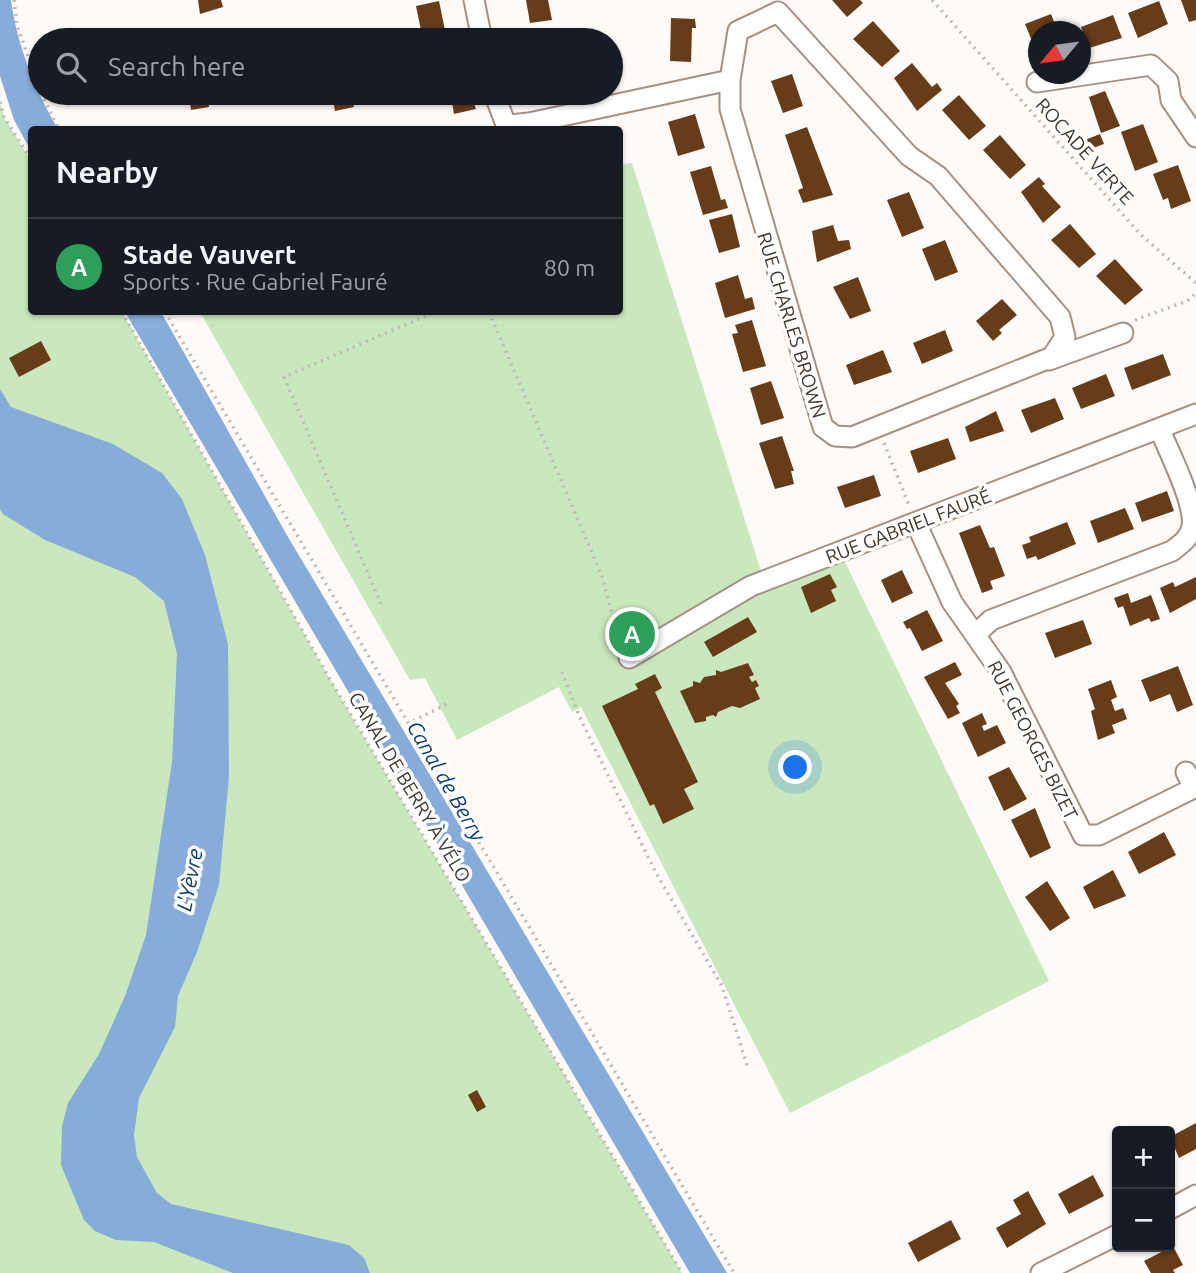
<!DOCTYPE html>
<meta charset="utf-8">
<style>
body{margin:0;font-family:Ubuntu,sans-serif;background:#242831;color:#f1f3f6}
.controls{position:absolute;right:21px;bottom:21px;display:grid;overflow:hidden;border-radius:7px;box-shadow:0 2px 5px #0004}
.controls button{width:63px;height:63px;display:grid;place-items:center;padding:0;border:0;border-bottom:2px solid #363941;background:#171b24;color:#f1f3f6;font:35px sans-serif}
.compass{position:absolute;left:1028px;top:21px;width:63px;height:63px;border-radius:50%;background:#171b24;box-shadow:0 2px 5px #0004;rotate:241deg}
.you{position:absolute;left:796px;top:768px;width:24px;height:24px;margin:-18px;border:5px solid #fff;border-radius:50%;background:#1a73e8;box-shadow:0 0 0 10px #1a73e833}
.badge{display:grid;place-items:center;width:46px;height:46px;border-radius:50%;background:#1a73e8;color:#fff;font-size:23px;font-weight:700}
.pin{position:absolute;translate:-50% -50%;border:4px solid #fff;box-shadow:0 2px 7px #0006}
.list{margin:0;padding:0;list-style:none}
h2{display:flex;justify-content:space-between;align-items:center;height:91px;margin:0;padding:0 28px;font-size:30px}
h2 small{font-size:23px;font-weight:400;color:#9ea1a6}
.list li{display:grid;grid-template-columns:46px 1fr auto;gap:21px;align-items:center;box-sizing:border-box;height:98px;padding:0 28px;border-top:2px solid #363941}
.list b{display:block;font-size:26px;white-space:nowrap}
.list p{margin:0;font-size:23px;white-space:nowrap;color:#9ea1a6}
.list em{font-size:23px;font-style:normal;color:#9ea1a6}
.icon{flex:none;width:38px;height:38px;fill:none;stroke:currentColor;stroke-width:2;stroke-linecap:round;stroke-linejoin:round}
.map{position:relative;flex:none;width:1196px;height:1273px;overflow:hidden}
.search{position:absolute;background:#171b24;box-shadow:0 2px 5px #0004;left:28px;top:28px;width:595px;height:77px;display:flex;align-items:center;gap:18px;box-sizing:border-box;padding:0 24px;border-radius:38px;color:#9ea1a6;font-size:26px}
.panel{position:absolute;background:#171b24;box-shadow:0 2px 5px #0004;left:28px;top:126px;width:595px;height:189px;border-radius:7px}
.map>svg:first-child{display:block}
.green{fill:#cae8bd}
.water{fill:#88acda}
.building{fill:#673c18}
.lines{fill:none;stroke-linecap:round;stroke-linejoin:round}
.minor-casing{stroke:#a39184;stroke-width:23}
.path{stroke:#beb9b5;stroke-width:3.5;stroke-dasharray:2 5;stroke-linecap:butt}
.minor{stroke:#fff;stroke-width:19}
.labels{text-anchor:middle;stroke-width:7;stroke-linejoin:round;paint-order:stroke}
.street-label{font-size:19px;fill:#3f3832;stroke:#fff}
.water-label{font-size:21px;font-style:italic;fill:#083c73;stroke:#fff}
</style>
<div class="map">
<svg width="1196" height="1273" viewBox="0 0 1196 1273">
<rect width="100%" height="100%" fill="#fefaf7"/>
<g class="green">
<polygon points="0,102 4,117 31,161 32,312 122,312 332,683 682,1273 0,1273"/>
<polygon points="632,163 767,590 845,562 1049,981 790,1113 581,707 572,712 559,687 457,740 425,678 410,680 200,312 620,312 620,165"/>
</g>
<g class="water">
<path d="M 0,0 L 11,0 C 17,45 35,90 58,129 L 32,130 L 31,151 L 14,120 L 0,76 Z"/>
<polygon points="125,312 161,312 288,537 727,1273 690,1273"/>
<polygon points="0,389 11,407 113,444 162,473 182,499 205,555 228,644 229,777 219,885 197,952 178,996 175,1027 139,1098 134,1135 137,1157 157,1193 171,1204 349,1245 364,1258 370,1273 233,1273 154,1242 116,1240 95,1231 84,1220 61,1165 62,1126 68,1103 99,1054 125,996 146,935 172,762 177,654 164,601 135,577 45,540 3,514 0,509"/>
</g>
<g class="building">
<polygon points="198,0 221,0 223,7 200,14"/>
<polygon points="526,0 548,0 552,20 530,23"/>
<polygon points="832,0 860,0 863,3 847,17"/>
<polygon points="1181,0 1196,0 1196,20 1189,22"/>
<polygon points="439,1 446,35 423,40 416,6"/>
<polygon points="1159,1 1168,24 1138,38 1128,13"/>
<polygon points="1051,14 1057,29 1038,32 1038,44 1034,46 1025,24"/>
<polygon points="1113,15 1122,38 1089,48 1081,27"/>
<polygon points="671,18 695,19 696,28 692,28 691,62 670,61"/>
<polygon points="873,21 900,51 882,67 853,39"/>
<polygon points="912,63 932,87 937,83 942,90 917,111 894,78"/>
<polygon points="792,74 803,106 783,113 771,81"/>
<polygon points="1105,91 1120,126 1101,133 1089,97"/>
<polygon points="434,93 470,93 476,109 454,114 451,96 435,98"/>
<polygon points="959,95 986,126 969,140 942,110"/>
<polygon points="351,96 354,107 335,111 333,100"/>
<polygon points="208,99 209,107 191,110 190,102"/>
<polygon points="695,114 705,148 678,156 668,122"/>
<polygon points="1143,124 1158,162 1135,171 1121,132"/>
<polygon points="807,127 833,195 803,203 798,190 803,188 785,135"/>
<polygon points="1100,134 1104,144 1088,150 1080,142"/>
<polygon points="1000,135 1026,165 1010,179 983,150"/>
<polygon points="1178,165 1191,201 1171,209 1168,198 1163,200 1153,174"/>
<polygon points="711,166 721,200 725,199 728,208 703,215 690,172"/>
<polygon points="1039,177 1045,184 1042,186 1061,207 1043,223 1021,192"/>
<polygon points="909,192 924,228 902,237 887,200"/>
<polygon points="732,214 740,247 719,253 709,220"/>
<polygon points="1070,224 1096,254 1079,268 1051,240"/>
<polygon points="833,225 838,241 849,240 851,249 817,262 812,231"/>
<polygon points="945,240 958,272 935,281 922,249"/>
<polygon points="1115,259 1143,290 1125,305 1096,276"/>
<polygon points="738,275 745,299 752,297 755,309 725,318 715,283"/>
<polygon points="858,277 871,311 850,319 833,287"/>
<polygon points="1002,299 1017,315 999,330 1002,333 993,341 976,321"/>
<polygon points="752,320 766,366 743,372 732,334 738,333 735,325"/>
<polygon points="945,330 953,351 922,364 913,343"/>
<polygon points="41,341 51,360 19,377 9,358"/>
<polygon points="883,350 892,372 854,385 846,365"/>
<polygon points="1163,354 1171,375 1132,390 1124,368"/>
<polygon points="1106,374 1115,396 1081,409 1072,388"/>
<polygon points="771,381 784,418 761,425 750,388"/>
<polygon points="1055,398 1064,419 1031,433 1021,410"/>
<polygon points="996,411 1004,431 970,442 965,427"/>
<polygon points="782,436 794,471 791,471 794,484 775,489 759,443"/>
<polygon points="948,438 956,459 918,473 910,451"/>
<polygon points="874,475 881,496 845,508 837,487"/>
<polygon points="1167,491 1174,511 1142,522 1135,503"/>
<polygon points="1125,508 1134,529 1098,543 1090,521"/>
<polygon points="1067,522 1076,544 1038,560 1036,556 1027,559 1022,545 1031,542 1029,537"/>
<polygon points="980,525 990,548 994,547 1005,576 990,581 993,589 982,593 959,533"/>
<polygon points="902,570 913,593 892,603 881,580"/>
<polygon points="830,574 837,587 831,590 836,601 811,613 801,587"/>
<polygon points="1196,577 1196,599 1170,613 1160,588 1173,582 1175,587"/>
<polygon points="1128,593 1131,603 1151,595 1160,619 1151,622 1149,618 1130,626 1123,606 1118,608 1114,598"/>
<polygon points="927,610 943,641 922,651 910,628 907,629 903,622"/>
<polygon points="748,617 757,632 713,657 704,642"/>
<polygon points="1083,620 1092,644 1055,658 1045,633"/>
<polygon points="955,662 962,675 945,683 959,704 956,706 960,713 948,719 924,677"/>
<polygon points="748,663 754,675 749,677 752,682 756,680 759,686 755,688 760,699 740,708 732,706 718,712 716,717 713,715 706,717 706,721 695,723 680,691 693,686 693,681 700,683 704,677 716,675 716,670 721,672"/>
<polygon points="1178,666 1193,705 1177,712 1170,694 1150,702 1141,680"/>
<polygon points="655,674 662,688 655,692 698,782 684,789 694,809 663,824 654,804 650,806 602,706 638,689 635,684"/>
<polygon points="1111,680 1117,697 1111,700 1115,711 1123,708 1127,719 1112,725 1115,733 1098,740 1091,711 1095,709 1088,689"/>
<polygon points="982,713 987,724 982,726 984,731 997,725 1006,743 978,757 962,723"/>
<polygon points="1009,767 1027,799 1004,811 988,777"/>
<polygon points="1035,808 1051,848 1030,858 1011,820"/>
<polygon points="1164,832 1176,855 1139,874 1128,852"/>
<polygon points="1113,870 1126,896 1094,909 1083,887"/>
<polygon points="1047,881 1070,918 1050,931 1025,897"/>
<polygon points="477,1090 486,1107 477,1112 468,1095"/>
<polygon points="1196,1123 1196,1149 1179,1158 1170,1137"/>
<polygon points="1093,1175 1104,1196 1069,1214 1058,1194"/>
<polygon points="1028,1191 1046,1224 1007,1248 996,1228 1021,1214 1013,1200"/>
<polygon points="951,1220 961,1239 918,1262 908,1243"/>
<polygon points="1173,1246 1183,1265 1173,1270 1175,1273 1151,1273 1144,1261"/>
</g>
<g class="lines">
<g class="minor-casing">
<g id="minor">
<polyline points="474,0 482,40"/>
<polyline points="1037,82 1151,65 1168,81 1171,100 1196,137"/>
<polyline points="494,93 508,130"/>
<polyline points="508,125 529,123 730,80 738,31 778,12 909,156 938,176 1060,317 1065,337 1052,357 852,437 835,436 823,427 730,109 730,80"/>
<polyline points="1049,360 1123,333"/>
<polyline points="916,523 952,602 1001,672 1083,835 1099,835 1194,788 1186,772"/>
<path d="M 976,634 L 991,620 L 1172,551 C 1181,544 1189,539 1192,527 C 1196,505 1169,452 1160,430"/>
<polyline points="629,658 751,586 1196,414"/>
<polyline points="1170,1209 1196,1195"/>
<polyline points="1041,1273 1117,1235"/>
</g>
</g>
<g class="path">
<polyline points="14,0 17,25 40,91"/>
<polyline points="932,0 1141,235 1196,283"/>
<polyline points="41,93 59,130"/>
<polyline points="0,102 4,117 32,161"/>
<polyline points="122,312 332,683 682,1273"/>
<polyline points="165,312 734,1273"/>
<polyline points="489,312 602,576 617,632"/>
<polyline points="1135,320 1187,301 1196,293"/>
<polyline points="884,443 910,508"/>
<polyline points="381,604 284,377 435,312"/>
<polyline points="562,672 579,716 656,873 722,986 748,1068"/>
<polyline points="407,724 447,704"/>
</g>
<use href="#minor" class="minor"/>
</g>
<g class="labels">
<g class="street-label">
<text transform="translate(1085 151) rotate(48)" y="7">ROCADE VERTE</text>
<text transform="translate(792 325) rotate(73)" y="7">RUE CHARLES BROWN</text>
<text transform="translate(908 526) rotate(-21)" y="7">RUE GABRIEL FAURÉ</text>
<text transform="translate(1033 740) rotate(63)" y="7">RUE GEORGES BIZET</text>
<text transform="translate(410 787) rotate(59)" y="7">CANAL DE BERRY À VÉLO</text>
</g>
<g class="water-label">
<text transform="translate(446 781) rotate(60)" y="7">Canal de Berry</text>
<text transform="translate(190 880) rotate(-79)" y="7">L'Yèvre</text>
</g>
</g>
</svg>
<div class="controls">
<button>+</button>
<button>−</button>
</div>
<svg class="compass" viewBox="-18 -18 36 36"><path d="M0-13l5 13h-10z" fill="#e53935"/><path d="M0 13l5-13h-10z" fill="#9ea1a6"/></svg>
<div class="you"></div>
<div class="pin badge" style="left:632px;top:634px;background:#2e9e5b">A</div>
<div class="search"><svg class="icon" aria-label="search" viewBox="0 0 24 24"><circle cx="10" cy="10" r="6"/><path d="M15 15l6 6"/></svg>Search here</div>
<section class="panel">
<h2>Nearby<small></small></h2>
<ul class="list">
<li><span class="badge" style="background:#2e9e5b">A</span><div><b>Stade Vauvert</b><p>Sports · Rue Gabriel Fauré</p></div><em>80 m</em></li>
</ul>
</section>
</div>
